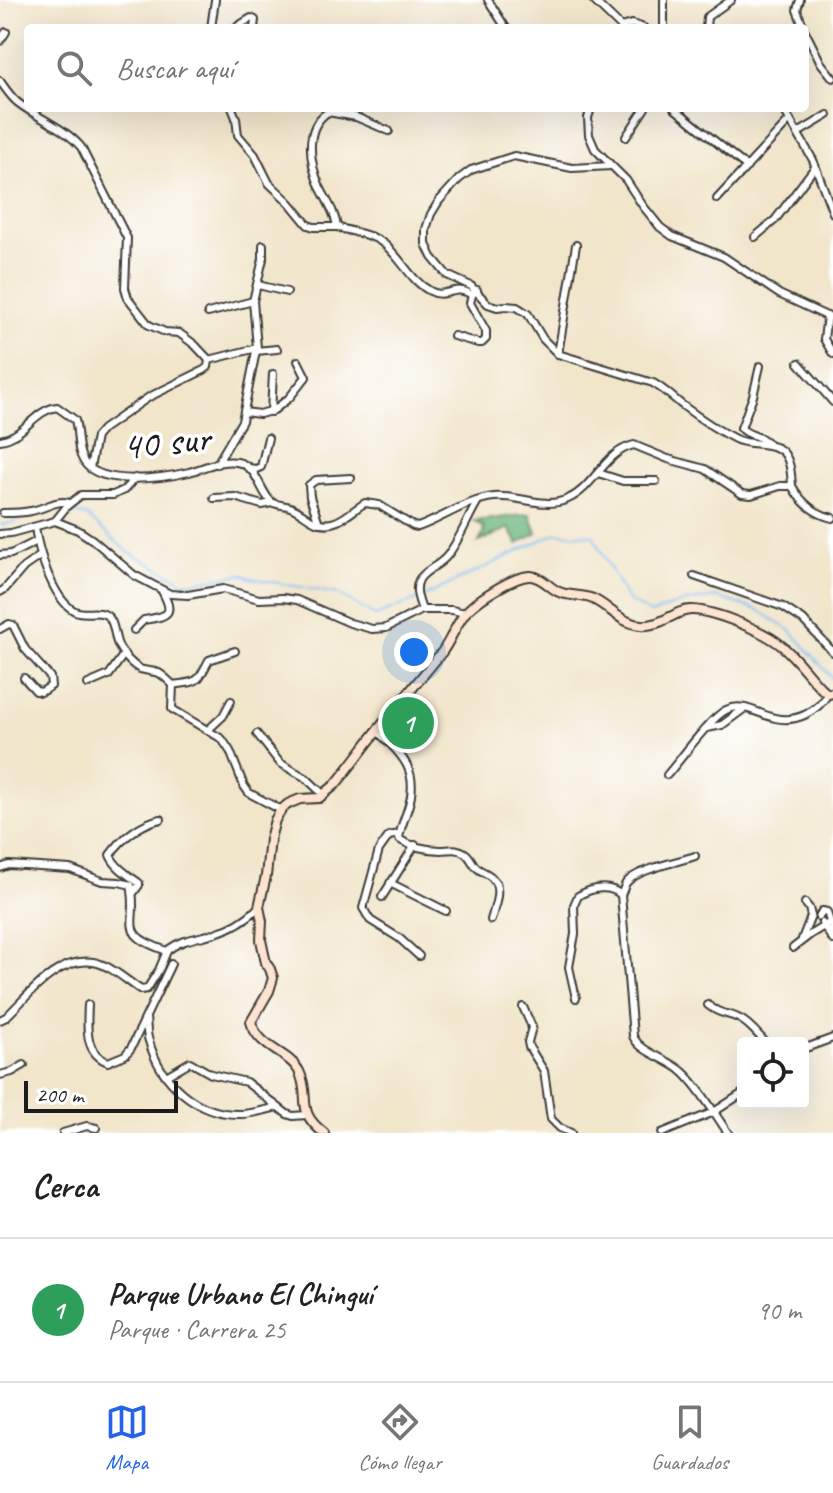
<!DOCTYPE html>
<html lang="es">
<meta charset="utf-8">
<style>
body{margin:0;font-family:Caveat,sans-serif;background:#f2f2f2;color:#222}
.controls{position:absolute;right:24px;bottom:24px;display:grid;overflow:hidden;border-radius:8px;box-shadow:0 8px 32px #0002}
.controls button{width:72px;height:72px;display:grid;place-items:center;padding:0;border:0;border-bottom:2px solid #e0e0e0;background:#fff;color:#222;font:40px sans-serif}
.scale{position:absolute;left:24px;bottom:20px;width:154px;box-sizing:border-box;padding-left:8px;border:4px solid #1c1c1c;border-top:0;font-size:22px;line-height:28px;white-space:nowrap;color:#1c1c1c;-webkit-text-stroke:6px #fff;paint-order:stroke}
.you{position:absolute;left:414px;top:652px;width:28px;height:28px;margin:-20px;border:6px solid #fff;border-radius:50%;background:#1a73e8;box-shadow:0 0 0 12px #1a73e833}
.badge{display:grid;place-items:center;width:52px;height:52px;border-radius:50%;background:#2563eb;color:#fff;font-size:26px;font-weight:700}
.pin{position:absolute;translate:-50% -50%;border:4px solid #fff;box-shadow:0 2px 8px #0006}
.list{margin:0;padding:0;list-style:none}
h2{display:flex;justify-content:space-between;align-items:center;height:104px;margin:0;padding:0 32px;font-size:34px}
h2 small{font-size:26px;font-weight:400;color:#767676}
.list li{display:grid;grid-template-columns:52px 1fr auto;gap:24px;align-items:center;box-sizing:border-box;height:144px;padding:0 32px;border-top:2px solid #e0e0e0}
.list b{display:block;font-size:30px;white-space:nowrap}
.list p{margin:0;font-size:26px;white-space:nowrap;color:#767676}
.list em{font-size:26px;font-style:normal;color:#767676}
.icon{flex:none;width:44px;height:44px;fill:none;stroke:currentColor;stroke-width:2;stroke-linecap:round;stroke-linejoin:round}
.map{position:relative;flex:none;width:833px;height:1133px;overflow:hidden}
.search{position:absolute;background:#fff;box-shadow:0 8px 32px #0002;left:24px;right:24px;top:24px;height:88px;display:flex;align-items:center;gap:20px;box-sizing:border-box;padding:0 28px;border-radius:8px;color:#767676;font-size:30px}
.sheet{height:248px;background:#fff}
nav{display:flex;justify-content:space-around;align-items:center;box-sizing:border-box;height:112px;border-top:2px solid #e0e0e0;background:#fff;font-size:22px;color:#767676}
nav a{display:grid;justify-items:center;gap:4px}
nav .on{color:#2563eb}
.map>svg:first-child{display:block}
.green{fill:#88d594;stroke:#527858;stroke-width:2}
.forest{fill:#6eb67e;stroke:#45694d;stroke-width:2}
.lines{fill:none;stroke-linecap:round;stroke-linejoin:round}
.stream{stroke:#7cbbf0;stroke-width:2}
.street-casing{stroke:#3c3a36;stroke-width:10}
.secondary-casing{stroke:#3c3a36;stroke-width:12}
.street{stroke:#fff;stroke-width:6}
.secondary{stroke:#fde4d0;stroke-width:8}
.labels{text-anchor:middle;stroke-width:7;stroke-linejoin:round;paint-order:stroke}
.street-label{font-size:40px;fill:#1c1c1c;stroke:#fff}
</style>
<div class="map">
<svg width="833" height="1133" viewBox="0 0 833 1133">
<rect width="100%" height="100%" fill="#fff"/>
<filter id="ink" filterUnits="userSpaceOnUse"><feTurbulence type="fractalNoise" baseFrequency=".0125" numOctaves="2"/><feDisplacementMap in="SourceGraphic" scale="16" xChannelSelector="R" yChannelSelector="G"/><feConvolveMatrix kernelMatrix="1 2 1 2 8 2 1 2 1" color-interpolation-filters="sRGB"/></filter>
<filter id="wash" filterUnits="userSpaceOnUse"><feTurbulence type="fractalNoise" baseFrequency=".006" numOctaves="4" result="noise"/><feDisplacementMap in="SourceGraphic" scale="32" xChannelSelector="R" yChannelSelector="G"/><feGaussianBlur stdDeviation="1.8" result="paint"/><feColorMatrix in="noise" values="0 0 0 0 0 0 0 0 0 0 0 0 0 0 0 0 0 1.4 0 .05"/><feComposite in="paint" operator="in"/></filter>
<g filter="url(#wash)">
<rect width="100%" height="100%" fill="#f1e5ca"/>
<polygon class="green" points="406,699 431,715 422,743 403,754 381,731"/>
<polygon class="forest" points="530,514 537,533 518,544 509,528 479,542 484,533 483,526 474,521"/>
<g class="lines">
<g class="stream">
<polyline points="66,511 87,516 127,551 186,583 242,574 251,578 338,594 375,616 419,599 556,533 593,535 627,600 651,614 679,603 716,597 758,610 791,631 833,679"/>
<polyline points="0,524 3,525 56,508 60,509"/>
</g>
</g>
</g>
<g filter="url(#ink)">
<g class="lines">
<g class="street-casing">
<g id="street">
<polyline points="488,0 506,28"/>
<polyline points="593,0 621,27"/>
<polyline points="664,0 664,28"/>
<polyline points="800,0 797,10 804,28"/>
<polyline points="621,27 632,24 644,28"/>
<polyline points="211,28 215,0"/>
<polyline points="235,28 251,18 255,20 254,28"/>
<polyline points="706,28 707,17 731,0"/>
<polyline points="805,31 821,63 833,78"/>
<polyline points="0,41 6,32"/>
<path d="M 0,81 C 5,88 10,96 17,102 C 37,118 64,127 81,147 L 127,238 L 125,288 L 128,298 L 149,325 L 165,332 L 179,333 L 195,345 L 209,360 L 208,367 L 204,370 L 149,397 L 103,429 L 96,437 L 90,468"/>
<path d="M 232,108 L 236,118 L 238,135 L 255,155 L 269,183 L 289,202 L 308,225 L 314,227 L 337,227 C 335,212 327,201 320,187 C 310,164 303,128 328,112 L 356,117 L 389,131"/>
<polyline points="591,108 588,118 589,135 595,149 626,180 643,206 660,227 672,236 724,257 779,294 833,319"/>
<polyline points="674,108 747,167"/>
<polyline points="783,108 813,160 833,213"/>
<polyline points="798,133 828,115"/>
<polyline points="626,137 645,108"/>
<path d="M 611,166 L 572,168 L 514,156 L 471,170 L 459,179 L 439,201 L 431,214 L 426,229 L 426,244 L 432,257 L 447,275 L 471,286 L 488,304 L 497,307 L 506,306 L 517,307 L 528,314 L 543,339 L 558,354 L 653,383 C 664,389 672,397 682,405 C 698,417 717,430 735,439 C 749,446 770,441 782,451 C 791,460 791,474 792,486"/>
<polyline points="717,199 790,120"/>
<path d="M 337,227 C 350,232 369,233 380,241 C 399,253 409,280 430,291 C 446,300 454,283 472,295 L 477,290"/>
<polyline points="755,237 775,220 815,167"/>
<polyline points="258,285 287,292"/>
<polyline points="208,313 253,301"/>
<polyline points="827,316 824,339 833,354"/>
<polyline points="454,336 478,343 482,343 486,339 486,331 470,303 472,295"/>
<polyline points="256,351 277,349"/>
<polyline points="558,354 576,245"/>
<polyline points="209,360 257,348 253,301 263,259 263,245"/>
<polyline points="799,363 833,402"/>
<path d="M 760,366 L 753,396 L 741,428 C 749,437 763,435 769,445"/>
<polyline points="244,412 260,414 274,410 289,398 306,377 298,361"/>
<polyline points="271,412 273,374"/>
<path d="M 0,440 C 24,437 34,410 57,407 L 75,420 C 79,434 76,450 84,462 C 101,487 164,478 189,472 C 204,468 221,459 237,462 C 256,466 258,485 268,498 C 273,506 282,504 290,507 C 299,510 307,518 316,522 C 337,529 349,512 365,503 L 379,505 L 413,526 L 418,527 C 443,518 467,500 494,497 C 518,494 543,510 568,499 C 595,487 604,452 634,445 L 668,459 L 705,469 L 742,494 L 751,495 L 780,486 L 792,486"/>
<polyline points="217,464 242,421 256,351"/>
<polyline points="248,468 256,469 261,467 268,438"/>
<polyline points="598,473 623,481 656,481"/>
<path d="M 792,486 C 801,502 814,514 833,518"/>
<polyline points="214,498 235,497 262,505 272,503"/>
<path d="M 3,513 C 12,513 22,513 31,511 C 44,509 57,499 69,503"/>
<polyline points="55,521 67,506 81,495 113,495 124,490 135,478"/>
<polyline points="319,523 310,497 309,485 316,480 351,478"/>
<path d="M 35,527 C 38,550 52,597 73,610 C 83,616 95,610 104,614 C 116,619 113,637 119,647 C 123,655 132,665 140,669 C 146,671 153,671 159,673 C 164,676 169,681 173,685"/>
<polyline points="0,534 11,533 55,521 78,530 93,540 134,575 170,594 188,595 223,589 259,599 283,598 297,600 350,623 372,629 386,628 422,610 452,610 465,613"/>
<polyline points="0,555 11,554 37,541"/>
<polyline points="694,576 783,607 803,620 833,652"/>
<polyline points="0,592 5,589 24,567 40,556"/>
<path d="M 422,610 C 419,601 414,589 419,580 C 423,571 439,566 447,556 C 460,540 467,519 478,501"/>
<polyline points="0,629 9,624 13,625 25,649 50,677 51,686 41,692 36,691 24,678"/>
<path d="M 134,630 L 144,620 C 168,616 175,615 162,591"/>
<polyline points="88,684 109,675 124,654"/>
<polyline points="173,685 172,709 222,739 230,751 244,786 249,793 281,810"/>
<path d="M 173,685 C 199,681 197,684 209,660 L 235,651"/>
<polyline points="707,728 722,725 745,708"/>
<polyline points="208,730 223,716 231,701"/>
<path d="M 377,731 C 403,756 420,771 408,808 C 405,818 400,828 399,839 C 409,846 427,850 441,850 C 449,850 457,847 465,853 C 470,856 472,863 476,867 C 481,872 488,873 492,878 C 503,888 494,908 491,920"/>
<polyline points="257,734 280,763 306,778 324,795"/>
<path d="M 667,775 C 681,759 710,718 726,710 C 743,702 758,714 775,718 C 796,723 817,712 828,694"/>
<polyline points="399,834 389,836 379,850 363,908 370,920 399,938 419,956"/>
<path d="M 695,856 C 678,862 637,869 626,883 C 624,887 623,891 621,895 L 633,1036 C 640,1053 668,1058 683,1072 C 701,1089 714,1113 728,1133"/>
<path d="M 0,868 L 9,865 L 70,869 L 102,881 L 119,882 L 131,885 C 140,925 114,933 167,951"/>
<polyline points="390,883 446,911"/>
<path d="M 134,892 L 139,885 L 139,883 C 128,875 115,867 110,855 C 122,838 141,823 161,819"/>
<polyline points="382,897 415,845"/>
<polyline points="805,903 809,908 811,916"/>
<polyline points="819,917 822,911 827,912 833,932"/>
<polyline points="822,923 833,940"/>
<polyline points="802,939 811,916"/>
<polyline points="793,948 811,934 829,923"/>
<path d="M 167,951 C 181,939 199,938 215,933 C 233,928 246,920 259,907"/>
<path d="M 576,998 L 569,967 L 575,934 L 574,905 L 578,896 C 591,888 609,884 621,895"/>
<path d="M 88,1005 C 87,1027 84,1053 108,1062 L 125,1055 L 131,1048 L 171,964"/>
<path d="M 708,1005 C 721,1016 728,1012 740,1019 C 750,1024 758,1035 766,1043"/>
<polyline points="523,1007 532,1027 528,1042 529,1047 544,1071 551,1119 560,1128 571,1133"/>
<path d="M 146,1017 C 147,1025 146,1034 149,1041 C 160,1082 197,1115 240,1114 C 252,1114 265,1110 277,1107"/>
<path d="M 0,1020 L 6,1017 C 29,995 57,957 93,962 C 109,964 127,981 141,990 L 147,989 L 159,970 L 167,951"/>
<polyline points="803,1049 833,1038"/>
<polyline points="0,1075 12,1072 24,1065"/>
<polyline points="166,1076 190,1062 211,1074 246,1082 287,1114 293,1116 307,1115"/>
<polyline points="63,1133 87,1126 96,1128"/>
<polyline points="662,1133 714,1112 743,1093"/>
</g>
</g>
<g class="secondary-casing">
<path id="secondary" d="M 324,1133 C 294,1110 312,1098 299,1071 C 289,1052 259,1049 251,1022 L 269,991 L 273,978 L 270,969 L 266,963 L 261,940 L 262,921 L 259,907 L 266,876 L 270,839 L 275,820 L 281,810 L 288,804 L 300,799 L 319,798 L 335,785 C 351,766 365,746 380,727 C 401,702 422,677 442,652 C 451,640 458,619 468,610 C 479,599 515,575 531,576 C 542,577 548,586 557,591 C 568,597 582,594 593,599 C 610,607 620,623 641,625 C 662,627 676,609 692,610 C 716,611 764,631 782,646 C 798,659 809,677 824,691 L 828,694 L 833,693"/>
</g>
<use href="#street" class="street"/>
<use href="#secondary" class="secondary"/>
</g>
</g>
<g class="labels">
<g class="street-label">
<text transform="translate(166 441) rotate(-6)" y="14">40 sur</text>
</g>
</g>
</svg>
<div class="controls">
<button><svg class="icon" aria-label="locate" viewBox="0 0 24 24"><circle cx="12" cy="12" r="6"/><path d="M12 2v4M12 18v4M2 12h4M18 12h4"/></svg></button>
</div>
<div class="scale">200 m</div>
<div class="you"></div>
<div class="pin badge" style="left:408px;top:723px;background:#2e9e5b">1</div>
<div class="search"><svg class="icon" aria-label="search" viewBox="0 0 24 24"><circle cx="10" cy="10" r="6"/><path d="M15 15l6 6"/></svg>Buscar aquí</div>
</div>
<section class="sheet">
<h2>Cerca<small></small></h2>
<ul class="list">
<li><span class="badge" style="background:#2e9e5b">1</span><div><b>Parque Urbano El Chinguí</b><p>Parque · Carrera 25</p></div><em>90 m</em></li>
</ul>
</section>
<nav>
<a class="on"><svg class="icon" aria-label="map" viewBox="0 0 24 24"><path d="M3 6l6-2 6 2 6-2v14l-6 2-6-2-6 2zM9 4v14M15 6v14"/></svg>Mapa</a>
<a><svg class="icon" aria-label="directions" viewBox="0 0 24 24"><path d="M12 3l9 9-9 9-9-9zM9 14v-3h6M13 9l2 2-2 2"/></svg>Cómo llegar</a>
<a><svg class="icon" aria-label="saved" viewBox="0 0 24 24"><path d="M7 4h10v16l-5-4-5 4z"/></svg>Guardados</a>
</nav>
